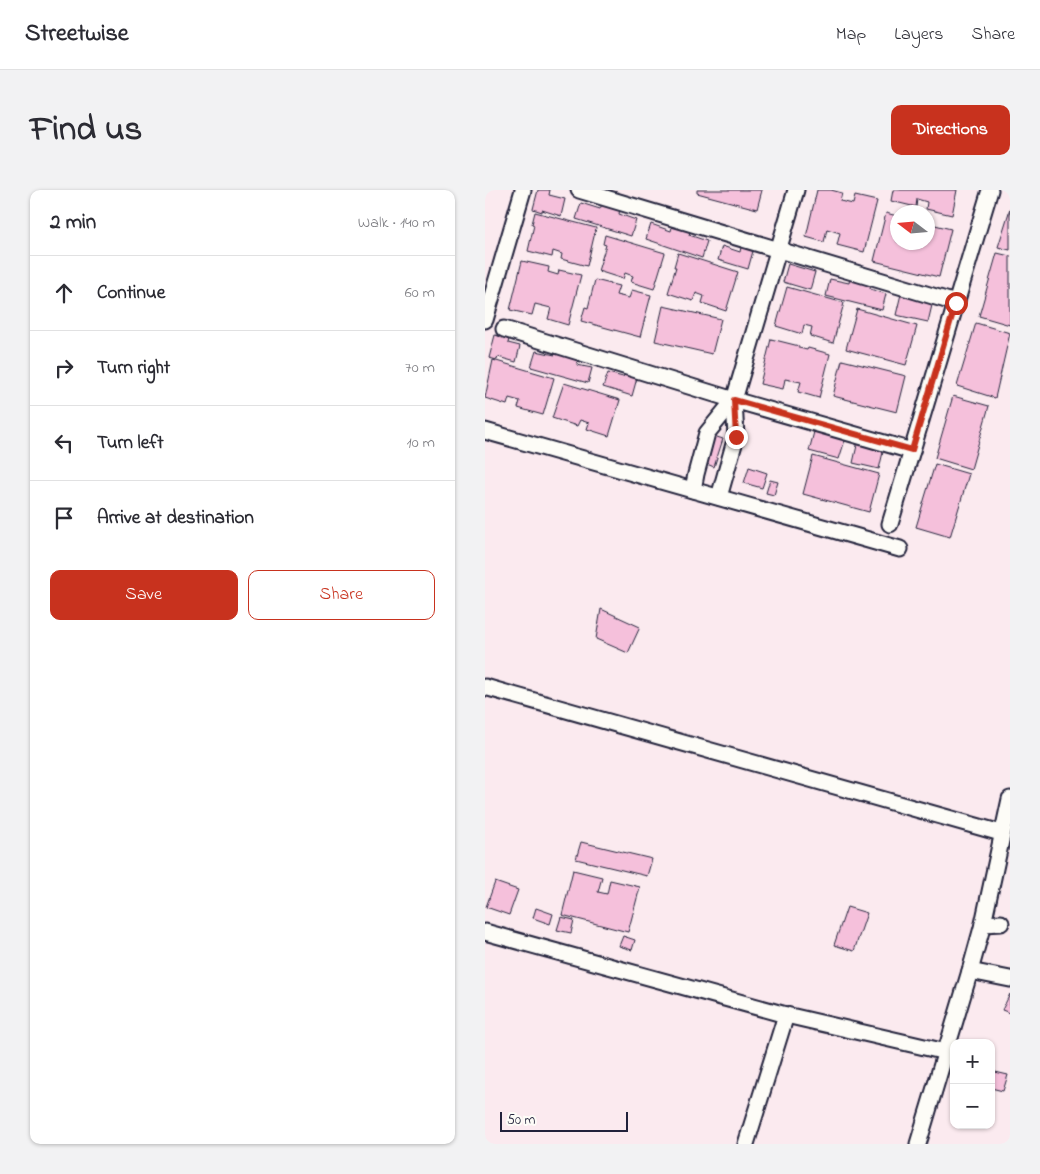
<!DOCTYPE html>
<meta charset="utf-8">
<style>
body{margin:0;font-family:"Indie Flower",sans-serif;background:#f2f2f3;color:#2b2b33}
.controls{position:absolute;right:15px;bottom:15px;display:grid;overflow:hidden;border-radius:10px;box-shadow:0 1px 4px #0004}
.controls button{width:45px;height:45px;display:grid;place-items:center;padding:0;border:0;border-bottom:1px solid #e1e1e2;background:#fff;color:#2b2b33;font:25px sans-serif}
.compass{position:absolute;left:405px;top:15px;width:45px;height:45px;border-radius:50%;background:#fff;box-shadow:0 1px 4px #0004;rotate:286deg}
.scale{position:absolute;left:15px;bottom:12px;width:128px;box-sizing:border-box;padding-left:5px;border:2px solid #22223b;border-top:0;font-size:14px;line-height:18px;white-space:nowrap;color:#22223b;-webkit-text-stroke:4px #fdfcf7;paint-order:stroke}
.stop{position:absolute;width:15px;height:15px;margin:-11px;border:4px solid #c8321e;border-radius:50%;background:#fff}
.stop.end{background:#c8321e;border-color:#fff;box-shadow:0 1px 5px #0008}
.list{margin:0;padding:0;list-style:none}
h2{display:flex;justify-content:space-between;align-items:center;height:65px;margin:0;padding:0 20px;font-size:21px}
h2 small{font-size:16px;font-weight:400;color:#7c7c81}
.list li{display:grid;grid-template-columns:32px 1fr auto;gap:15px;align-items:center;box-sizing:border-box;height:75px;padding:0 20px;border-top:1px solid #e1e1e2}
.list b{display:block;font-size:19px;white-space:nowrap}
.list em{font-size:16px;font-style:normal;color:#7c7c81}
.actions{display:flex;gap:10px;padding:15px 20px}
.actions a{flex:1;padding:11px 0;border:1px solid #c8321e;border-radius:10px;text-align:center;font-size:18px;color:#c8321e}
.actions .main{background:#c8321e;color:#fff}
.icon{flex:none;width:28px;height:28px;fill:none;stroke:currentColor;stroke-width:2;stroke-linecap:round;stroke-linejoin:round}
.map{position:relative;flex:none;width:525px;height:954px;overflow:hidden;border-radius:10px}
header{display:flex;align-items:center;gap:30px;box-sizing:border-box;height:70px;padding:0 25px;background:#fff;border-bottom:1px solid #e1e1e2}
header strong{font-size:24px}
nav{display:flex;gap:28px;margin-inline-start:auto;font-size:18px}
.intro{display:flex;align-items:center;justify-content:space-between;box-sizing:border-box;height:120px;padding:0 30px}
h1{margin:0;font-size:35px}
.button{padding:12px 22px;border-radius:10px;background:#c8321e;color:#fff;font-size:18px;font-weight:700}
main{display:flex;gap:30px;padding:0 30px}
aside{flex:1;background:#fff;border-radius:10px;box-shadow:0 1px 4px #0004}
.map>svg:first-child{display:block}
.building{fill:#f5c0db;stroke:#22223b}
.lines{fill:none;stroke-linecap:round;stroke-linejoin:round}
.minor-casing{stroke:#22223b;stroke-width:19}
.minor{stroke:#fdfcf7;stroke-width:15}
.route{stroke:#c8321e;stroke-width:6}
</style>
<header>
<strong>Streetwise</strong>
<nav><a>Map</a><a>Layers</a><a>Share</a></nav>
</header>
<div class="intro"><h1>Find us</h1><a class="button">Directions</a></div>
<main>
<aside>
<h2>2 min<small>Walk · 140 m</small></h2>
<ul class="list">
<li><svg class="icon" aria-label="ahead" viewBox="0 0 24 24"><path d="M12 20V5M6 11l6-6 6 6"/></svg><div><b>Continue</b></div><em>60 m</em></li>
<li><svg class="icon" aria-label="right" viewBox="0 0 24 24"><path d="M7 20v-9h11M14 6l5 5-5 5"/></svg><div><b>Turn right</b></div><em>70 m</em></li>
<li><svg class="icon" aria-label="left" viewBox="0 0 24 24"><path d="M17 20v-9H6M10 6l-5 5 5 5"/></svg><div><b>Turn left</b></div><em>10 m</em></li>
<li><svg class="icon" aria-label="arrive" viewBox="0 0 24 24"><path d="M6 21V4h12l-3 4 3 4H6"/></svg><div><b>Arrive at destination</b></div></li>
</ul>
<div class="actions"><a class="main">Save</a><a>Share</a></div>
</aside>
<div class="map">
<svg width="525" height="954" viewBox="0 0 525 954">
<rect width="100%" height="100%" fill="#fbeaef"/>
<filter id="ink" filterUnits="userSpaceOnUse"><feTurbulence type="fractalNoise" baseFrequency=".02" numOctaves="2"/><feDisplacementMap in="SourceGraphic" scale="10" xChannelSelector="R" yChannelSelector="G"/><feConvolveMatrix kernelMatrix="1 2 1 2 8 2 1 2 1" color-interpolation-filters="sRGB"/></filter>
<g filter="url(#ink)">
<g class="building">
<polygon points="53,0 65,0 64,5 80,9 76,26 57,20 57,22 48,19"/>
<polygon points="212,0 277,0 272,19 212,3"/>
<polygon points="332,0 346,0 357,3 355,11 368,14 370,6 392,11 379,62 352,55 355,43 342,39 339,52 321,47"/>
<polygon points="408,0 472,0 467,25 441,19 442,12 432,9 431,17 406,11"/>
<polygon points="96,13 115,19 117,14 135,19 134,24 151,30 146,46 91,29"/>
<polygon points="525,19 525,60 513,57"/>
<polygon points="50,22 111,38 102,76 76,69 77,64 68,61 67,67 43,61 49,35 47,34"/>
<polygon points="401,23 412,26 412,52 442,52 442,33 466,39 454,87 389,71"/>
<polygon points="188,33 206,39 204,45 222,51 217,68 161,49 166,34 186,41"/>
<polygon points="120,45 180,63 169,99 146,92 148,86 140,83 138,89 113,81 121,55 118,54"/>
<polygon points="237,56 255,62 256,57 268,61 263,79 233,70"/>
<polygon points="193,63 253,82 241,121 217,113 219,106 211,103 208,111 183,103 191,77 189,77"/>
<polygon points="512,63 525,66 525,135 494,126"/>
<polygon points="37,71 64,77 63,82 73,85 74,80 96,85 83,135 63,129 66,118 50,114 47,125 25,120"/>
<polygon points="303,74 330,82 325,100 298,92"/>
<polygon points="365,88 386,94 385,99 401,104 397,120 341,106 345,89 364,93"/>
<polygon points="110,90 134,96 131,105 144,108 147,100 166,105 155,147 96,131 100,117 103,118"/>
<polygon points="302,97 359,113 348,153 325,146 327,137 319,135 317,144 291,136"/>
<polygon points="416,104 448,111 443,132 411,125"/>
<polygon points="178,116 236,129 227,164 170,151"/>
<polygon points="372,119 432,136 421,175 361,159"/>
<polygon points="491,133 525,143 510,208 472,196"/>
<polygon points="10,145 24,149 23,153 35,156 31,172 13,167 12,170 4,168"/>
<polygon points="286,149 314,156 314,158 322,160 323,158 345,164 334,208 313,202 316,192 300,189 298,199 275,194"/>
<polygon points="51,161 70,165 71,162 93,167 92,175 107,178 103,193 46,177"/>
<polygon points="8,170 69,188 58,225 33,218 35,211 24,208 22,215 0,208"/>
<polygon points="357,170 421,186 412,222 348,206"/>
<polygon points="123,183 138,187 140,184 152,188 147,206 118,197"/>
<polygon points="79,193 135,210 124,246 102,239 104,233 95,230 92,236 67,228"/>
<polygon points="468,206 504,216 486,279 450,268"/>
<polygon points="330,238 361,247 354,269 324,261"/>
<polygon points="223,244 238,249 229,277 217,272"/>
<polygon points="373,251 399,258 394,279 368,273"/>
<polygon points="328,266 394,284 384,322 318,304"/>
<polygon points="450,274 484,284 465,347 431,337"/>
<polygon points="264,277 282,283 277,298 259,293"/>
<polygon points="285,290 293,292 289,305 281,303"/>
<polygon points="116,419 155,437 143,463 111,449"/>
<polygon points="96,652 167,669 162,686 91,669"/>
<polygon points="88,680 117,687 113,702 122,704 125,690 155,697 143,742 77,725"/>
<polygon points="10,692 33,700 24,725 1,717"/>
<polygon points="362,717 382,723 369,761 349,755"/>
<polygon points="51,718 68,724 65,734 48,728"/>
<polygon points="76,727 89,730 86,743 72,740"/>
<polygon points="138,746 150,750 147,760 134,756"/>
<polygon points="525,804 525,823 517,820"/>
<polygon points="506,881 523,885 518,901 506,898"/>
</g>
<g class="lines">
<g class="minor-casing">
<g id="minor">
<polyline points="94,0 471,113"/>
<polyline points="0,130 38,0"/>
<polyline points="19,139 249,210 427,261"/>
<polyline points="0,241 415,359"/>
<polyline points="208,300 211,284 222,243 249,210"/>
<polyline points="234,307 251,247 249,210 311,0"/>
<polyline points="405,334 505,0"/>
<polyline points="0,497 516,643"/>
<polyline points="498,734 516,733"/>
<polyline points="0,742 301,825 461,862"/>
<polyline points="485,781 525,789"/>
<polyline points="261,954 301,825"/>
<polyline points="433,954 485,781 498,734 525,609"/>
</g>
</g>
<use href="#minor" class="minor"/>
</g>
</g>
<g class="lines" filter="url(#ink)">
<polyline class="route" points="251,247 249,210 427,260 471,113"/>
</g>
</svg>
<div class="controls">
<button>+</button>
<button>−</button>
</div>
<svg class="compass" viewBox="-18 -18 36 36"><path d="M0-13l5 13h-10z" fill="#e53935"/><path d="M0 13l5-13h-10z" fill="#7c7c81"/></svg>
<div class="scale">50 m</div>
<div class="stop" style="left:471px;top:113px"></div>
<div class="stop end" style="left:251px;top:247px"></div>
</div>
</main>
